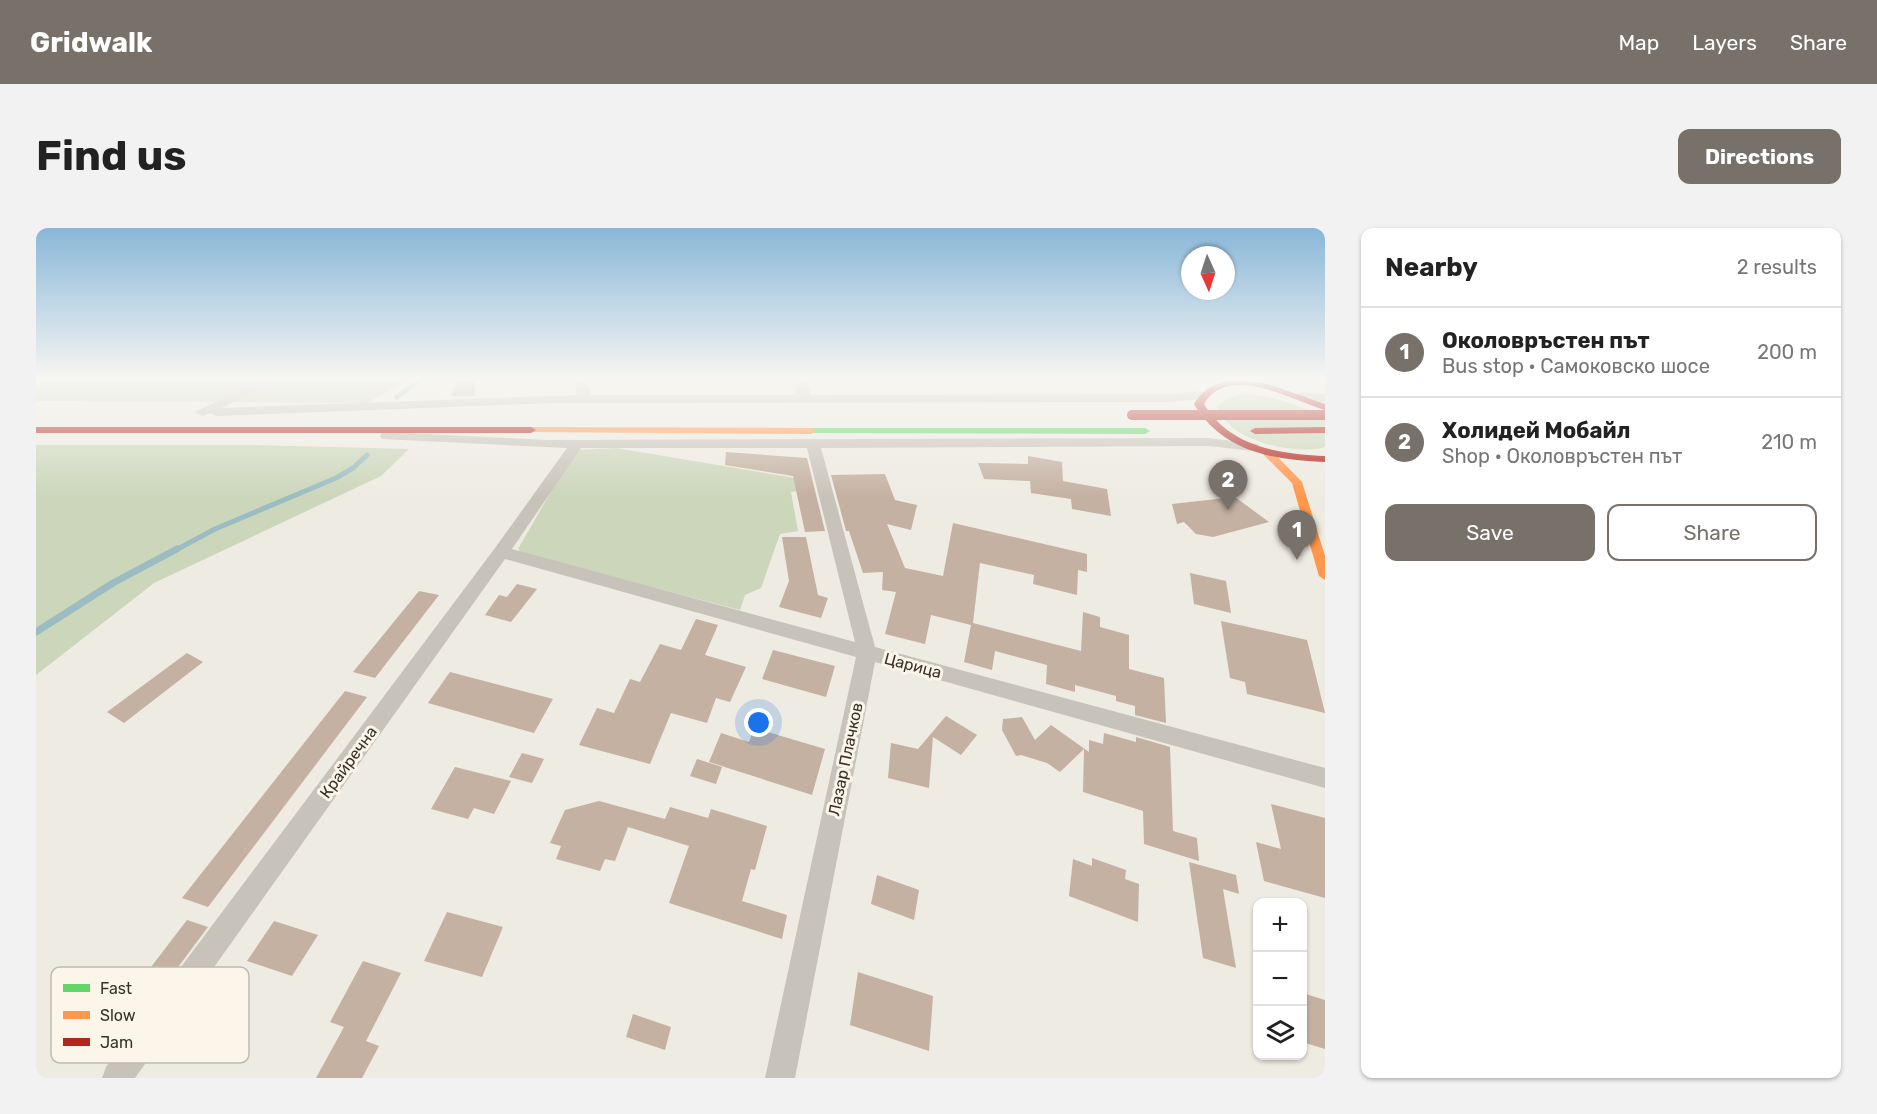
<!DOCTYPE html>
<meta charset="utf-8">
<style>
body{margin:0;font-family:Rubik,sans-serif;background:#f2f2f2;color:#222}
.controls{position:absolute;right:18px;bottom:18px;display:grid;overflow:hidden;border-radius:12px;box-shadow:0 2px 4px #0004}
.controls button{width:54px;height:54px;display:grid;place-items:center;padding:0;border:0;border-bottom:2px solid #e0e0e0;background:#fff;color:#222;font:30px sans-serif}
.compass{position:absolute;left:1145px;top:18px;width:54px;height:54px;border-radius:50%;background:#fff;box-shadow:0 2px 4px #0004;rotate:177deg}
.you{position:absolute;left:723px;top:495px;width:21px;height:21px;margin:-15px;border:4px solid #fff;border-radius:50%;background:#1a73e8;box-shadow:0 0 0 9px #1a73e833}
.badge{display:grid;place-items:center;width:39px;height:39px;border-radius:50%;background:#787169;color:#fff;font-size:20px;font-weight:700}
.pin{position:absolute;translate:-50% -50px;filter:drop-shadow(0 2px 3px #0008)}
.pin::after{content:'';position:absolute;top:32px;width:21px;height:18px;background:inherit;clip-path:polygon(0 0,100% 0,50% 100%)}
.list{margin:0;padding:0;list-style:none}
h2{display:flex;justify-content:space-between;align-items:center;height:78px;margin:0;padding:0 24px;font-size:26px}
h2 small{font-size:20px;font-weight:400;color:#767676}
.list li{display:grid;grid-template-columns:39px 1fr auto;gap:18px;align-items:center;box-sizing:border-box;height:90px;padding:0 24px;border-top:2px solid #e0e0e0}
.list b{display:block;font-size:22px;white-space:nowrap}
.list p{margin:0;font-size:20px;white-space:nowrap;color:#767676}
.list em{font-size:20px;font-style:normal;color:#767676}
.actions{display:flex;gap:12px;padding:18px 24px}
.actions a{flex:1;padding:14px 0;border:2px solid #787169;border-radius:12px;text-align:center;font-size:21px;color:#787169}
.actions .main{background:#787169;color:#fff}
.icon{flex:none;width:33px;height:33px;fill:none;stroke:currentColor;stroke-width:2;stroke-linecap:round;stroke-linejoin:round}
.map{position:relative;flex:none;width:1289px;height:850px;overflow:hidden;border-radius:12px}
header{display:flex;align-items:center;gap:36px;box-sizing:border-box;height:84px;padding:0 30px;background:#787169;color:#fff}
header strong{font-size:28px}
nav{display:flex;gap:33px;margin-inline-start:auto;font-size:21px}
.intro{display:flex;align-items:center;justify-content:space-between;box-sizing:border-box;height:144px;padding:0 36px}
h1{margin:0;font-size:42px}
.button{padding:15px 27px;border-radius:12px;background:#787169;color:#fff;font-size:21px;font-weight:700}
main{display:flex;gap:36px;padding:0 36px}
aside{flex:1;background:#fff;border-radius:12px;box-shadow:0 2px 4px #0004}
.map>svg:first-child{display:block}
.green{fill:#ccd6ba}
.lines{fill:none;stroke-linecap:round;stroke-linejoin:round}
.stream-far1{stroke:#9bbcc2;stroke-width:5}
.stream{stroke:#9bbcc2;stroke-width:7}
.building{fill:#c4b1a2}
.street{fill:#c8c3ba;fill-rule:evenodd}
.fast{fill:#63d668;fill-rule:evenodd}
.slow{fill:#ff974d;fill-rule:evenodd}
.jam{fill:#b3261e;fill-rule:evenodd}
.jam-bridge{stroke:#b3261e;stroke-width:10}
.labels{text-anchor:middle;stroke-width:6;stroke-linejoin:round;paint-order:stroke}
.street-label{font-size:16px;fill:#393028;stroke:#fbf6e9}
.key{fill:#fbf6e9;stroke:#c1bbaf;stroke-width:1.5}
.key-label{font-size:16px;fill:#393028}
</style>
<header>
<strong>Gridwalk</strong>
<nav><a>Map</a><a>Layers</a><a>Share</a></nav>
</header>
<div class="intro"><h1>Find us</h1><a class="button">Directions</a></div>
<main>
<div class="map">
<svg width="1289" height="850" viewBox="0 0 1289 850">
<rect width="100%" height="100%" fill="#eeebe2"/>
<g class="green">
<polygon points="0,150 376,150 331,175 0,173"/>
<path d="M 1210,166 C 1240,168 1263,177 1289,191 L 1289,219 C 1264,227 1216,216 1196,199 C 1190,194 1186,186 1182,180 C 1188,168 1198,168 1210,166 Z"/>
<polygon points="0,217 217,217 373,221 345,248 118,355 0,447"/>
<polygon points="580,220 759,250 761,263 755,264 762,303 744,306 725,360 709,367 704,382 486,325 482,321 539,222"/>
</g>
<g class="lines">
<g class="stream-far1">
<polyline points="361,169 387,150"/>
<polyline points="138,323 179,301 300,250 317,240 331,227"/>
</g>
<polyline class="stream" points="0,404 77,355 141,321"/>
</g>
<g class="building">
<polygon points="421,150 438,150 439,168 415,168"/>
<polygon points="690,224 771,230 789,303 769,304 757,248 689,237"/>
<polygon points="992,228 1026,234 1027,253 1071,261 1075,288 1036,281 1035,271 995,265 994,253 948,251 942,235 992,236"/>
<polygon points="849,246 859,272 881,277 875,302 851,296 869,340 907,348 917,295 1051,326 1051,344 1042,342 1041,367 997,356 998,347 944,335 937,395 1045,423 1047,384 1064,389 1064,399 1093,407 1093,441 1128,450 1130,495 1099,487 1099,478 1080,473 1080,468 1039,457 1039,464 1010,456 1011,437 959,423 956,442 928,434 935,397 895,387 889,416 849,406 860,364 846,362 847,344 827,345 813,303 810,303 795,247"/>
<polygon points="1199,269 1233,294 1177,309 1160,306 1148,294 1141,296 1136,276"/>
<polygon points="746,309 770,309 782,367 792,370 785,390 743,379 753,353"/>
<polygon points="1154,345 1190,353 1195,385 1158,376"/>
<polygon points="481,356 501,361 475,394 449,387 463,367 471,369"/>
<polygon points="383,363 403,367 339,450 317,444"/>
<polygon points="660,391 682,397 669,427 710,439 694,474 680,470 671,495 635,485 614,536 543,517 561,480 578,485 594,451 604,454 624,416 645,422"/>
<polygon points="1185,393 1271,412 1289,485 1211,466 1209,454 1194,450"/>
<polygon points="737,422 799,438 790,469 726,451"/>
<polygon points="151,425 167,434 88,495 71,484"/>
<polygon points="414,444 517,471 498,505 392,475"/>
<polygon points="309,463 331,469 172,679 146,670"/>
<polygon points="910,488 941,507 925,527 897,509 893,560 852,550 855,515 882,521"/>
<polygon points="986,489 999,512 1015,497 1053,524 1053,512 1067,516 1068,505 1100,514 1100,509 1134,519 1137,603 1161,610 1163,633 1108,616 1107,583 1047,564 1048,521 1024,544 1011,535 985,527 980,528 966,502 967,491"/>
<polygon points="718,500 789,521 776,567 673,534 685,505 713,514"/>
<polygon points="486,525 508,531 496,555 473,549"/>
<polygon points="661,531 686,539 680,556 654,548"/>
<polygon points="419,539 475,553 458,586 438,580 432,591 395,581"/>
<polygon points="563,573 629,591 634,579 672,590 675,581 731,598 719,642 715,641 706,673 751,687 746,711 633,675 653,618 592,599 579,633 569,631 564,643 520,631 525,618 514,615 529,582"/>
<polygon points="1235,576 1289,590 1289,670 1228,653 1220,614 1245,621"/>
<polygon points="1056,630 1090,642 1089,651 1103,656 1102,694 1033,668 1037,631 1056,638"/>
<polygon points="1153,634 1200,647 1203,666 1187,661 1200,740 1167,730"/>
<polygon points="841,647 883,662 878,692 835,676"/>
<polygon points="411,684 467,699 446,749 388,733"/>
<polygon points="151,692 172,699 75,829 53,820"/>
<polygon points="238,693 282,707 256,748 211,733"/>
<polygon points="327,733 365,745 330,813 343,818 326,850 280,850 308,799 294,794"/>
<polygon points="822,744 897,768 893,823 814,797"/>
<polygon points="1266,765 1289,772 1289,821 1266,814"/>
<polygon points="597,786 635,799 629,822 590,809"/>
</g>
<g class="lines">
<g class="street">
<polygon points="228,150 243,150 186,180 541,167 538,150 550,150 555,167 761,167 758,150 770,150 775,167 1134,166 1167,163 1174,167 1167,171 1134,174 519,175 180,188 174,185 166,188 159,184"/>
<polygon points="1265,164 1289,166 1289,174 1260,171 1258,168"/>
<path d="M 351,204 L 510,212 L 1173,210 L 1221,216 L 1223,219 L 1216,223 L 1173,218 L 785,220 L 839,419 L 1289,540 L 1289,560 L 839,434 L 759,850 L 729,850 L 820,429 L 469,331 L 99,850 L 66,850 L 70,839 L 459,320 L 531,220 L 346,211 L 344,208 L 346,205 ZM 545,220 L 771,220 L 819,414 L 476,321 Z"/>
</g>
<polygon class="fast" points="775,200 1109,200 1114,203 1109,206 772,205 770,203"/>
<g class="slow">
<polygon points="495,199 775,200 780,203 775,206 492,204 490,202"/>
<polygon points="1230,220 1234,221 1266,254 1289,328 1289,352 1283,348 1256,255 1226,225 1225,223"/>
</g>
<g class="jam">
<path d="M 1196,152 L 1232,156 L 1289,176 L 1289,182 C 1256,172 1192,135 1168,176 C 1194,219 1243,226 1289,228 L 1289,234 C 1237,232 1187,224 1158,176 C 1168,160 1178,156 1196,152 Z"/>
<polygon points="0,199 495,199 500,202 495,205 0,205"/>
<polygon points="1289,199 1289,205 1219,206 1214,203 1219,200"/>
</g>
<polyline class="jam-bridge" points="1096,187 1289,187"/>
</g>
<linearGradient id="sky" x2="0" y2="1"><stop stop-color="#89b7d9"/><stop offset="0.56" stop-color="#f7f6f2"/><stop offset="1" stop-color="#f7f6f2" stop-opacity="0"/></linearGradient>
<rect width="1289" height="269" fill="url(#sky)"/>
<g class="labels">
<g class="street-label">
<text transform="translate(877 437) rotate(15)" y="6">Царица</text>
<text transform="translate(809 531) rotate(-78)" y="6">Лазар Плачков</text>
<text transform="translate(312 534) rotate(-54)" y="6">Крайречна</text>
</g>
</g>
<rect x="15" y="739" width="198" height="96" rx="9" class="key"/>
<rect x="27" y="756" width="27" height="8" fill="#63d668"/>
<rect x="27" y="783" width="27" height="8" fill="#ff974d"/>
<rect x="27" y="810" width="27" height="8" fill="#b3261e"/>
<g class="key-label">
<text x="64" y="766">Fast</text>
<text x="64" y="793">Slow</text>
<text x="64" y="820">Jam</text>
</g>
</svg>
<div class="controls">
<button>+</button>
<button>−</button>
<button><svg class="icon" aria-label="layers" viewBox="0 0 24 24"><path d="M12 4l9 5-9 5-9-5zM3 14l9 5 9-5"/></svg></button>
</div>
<svg class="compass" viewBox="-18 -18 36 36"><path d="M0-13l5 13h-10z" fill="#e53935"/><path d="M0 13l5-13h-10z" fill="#767676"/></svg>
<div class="you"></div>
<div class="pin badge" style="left:1261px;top:332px">1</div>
<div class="pin badge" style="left:1192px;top:282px">2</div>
</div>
<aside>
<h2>Nearby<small>2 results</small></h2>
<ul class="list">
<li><span class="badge">1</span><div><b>Околовръстен път</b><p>Bus stop · Самоковско шосе</p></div><em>200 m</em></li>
<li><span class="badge">2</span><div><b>Холидей Мобайл</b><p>Shop · Околовръстен път</p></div><em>210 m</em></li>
</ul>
<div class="actions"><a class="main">Save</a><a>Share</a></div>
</aside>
</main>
